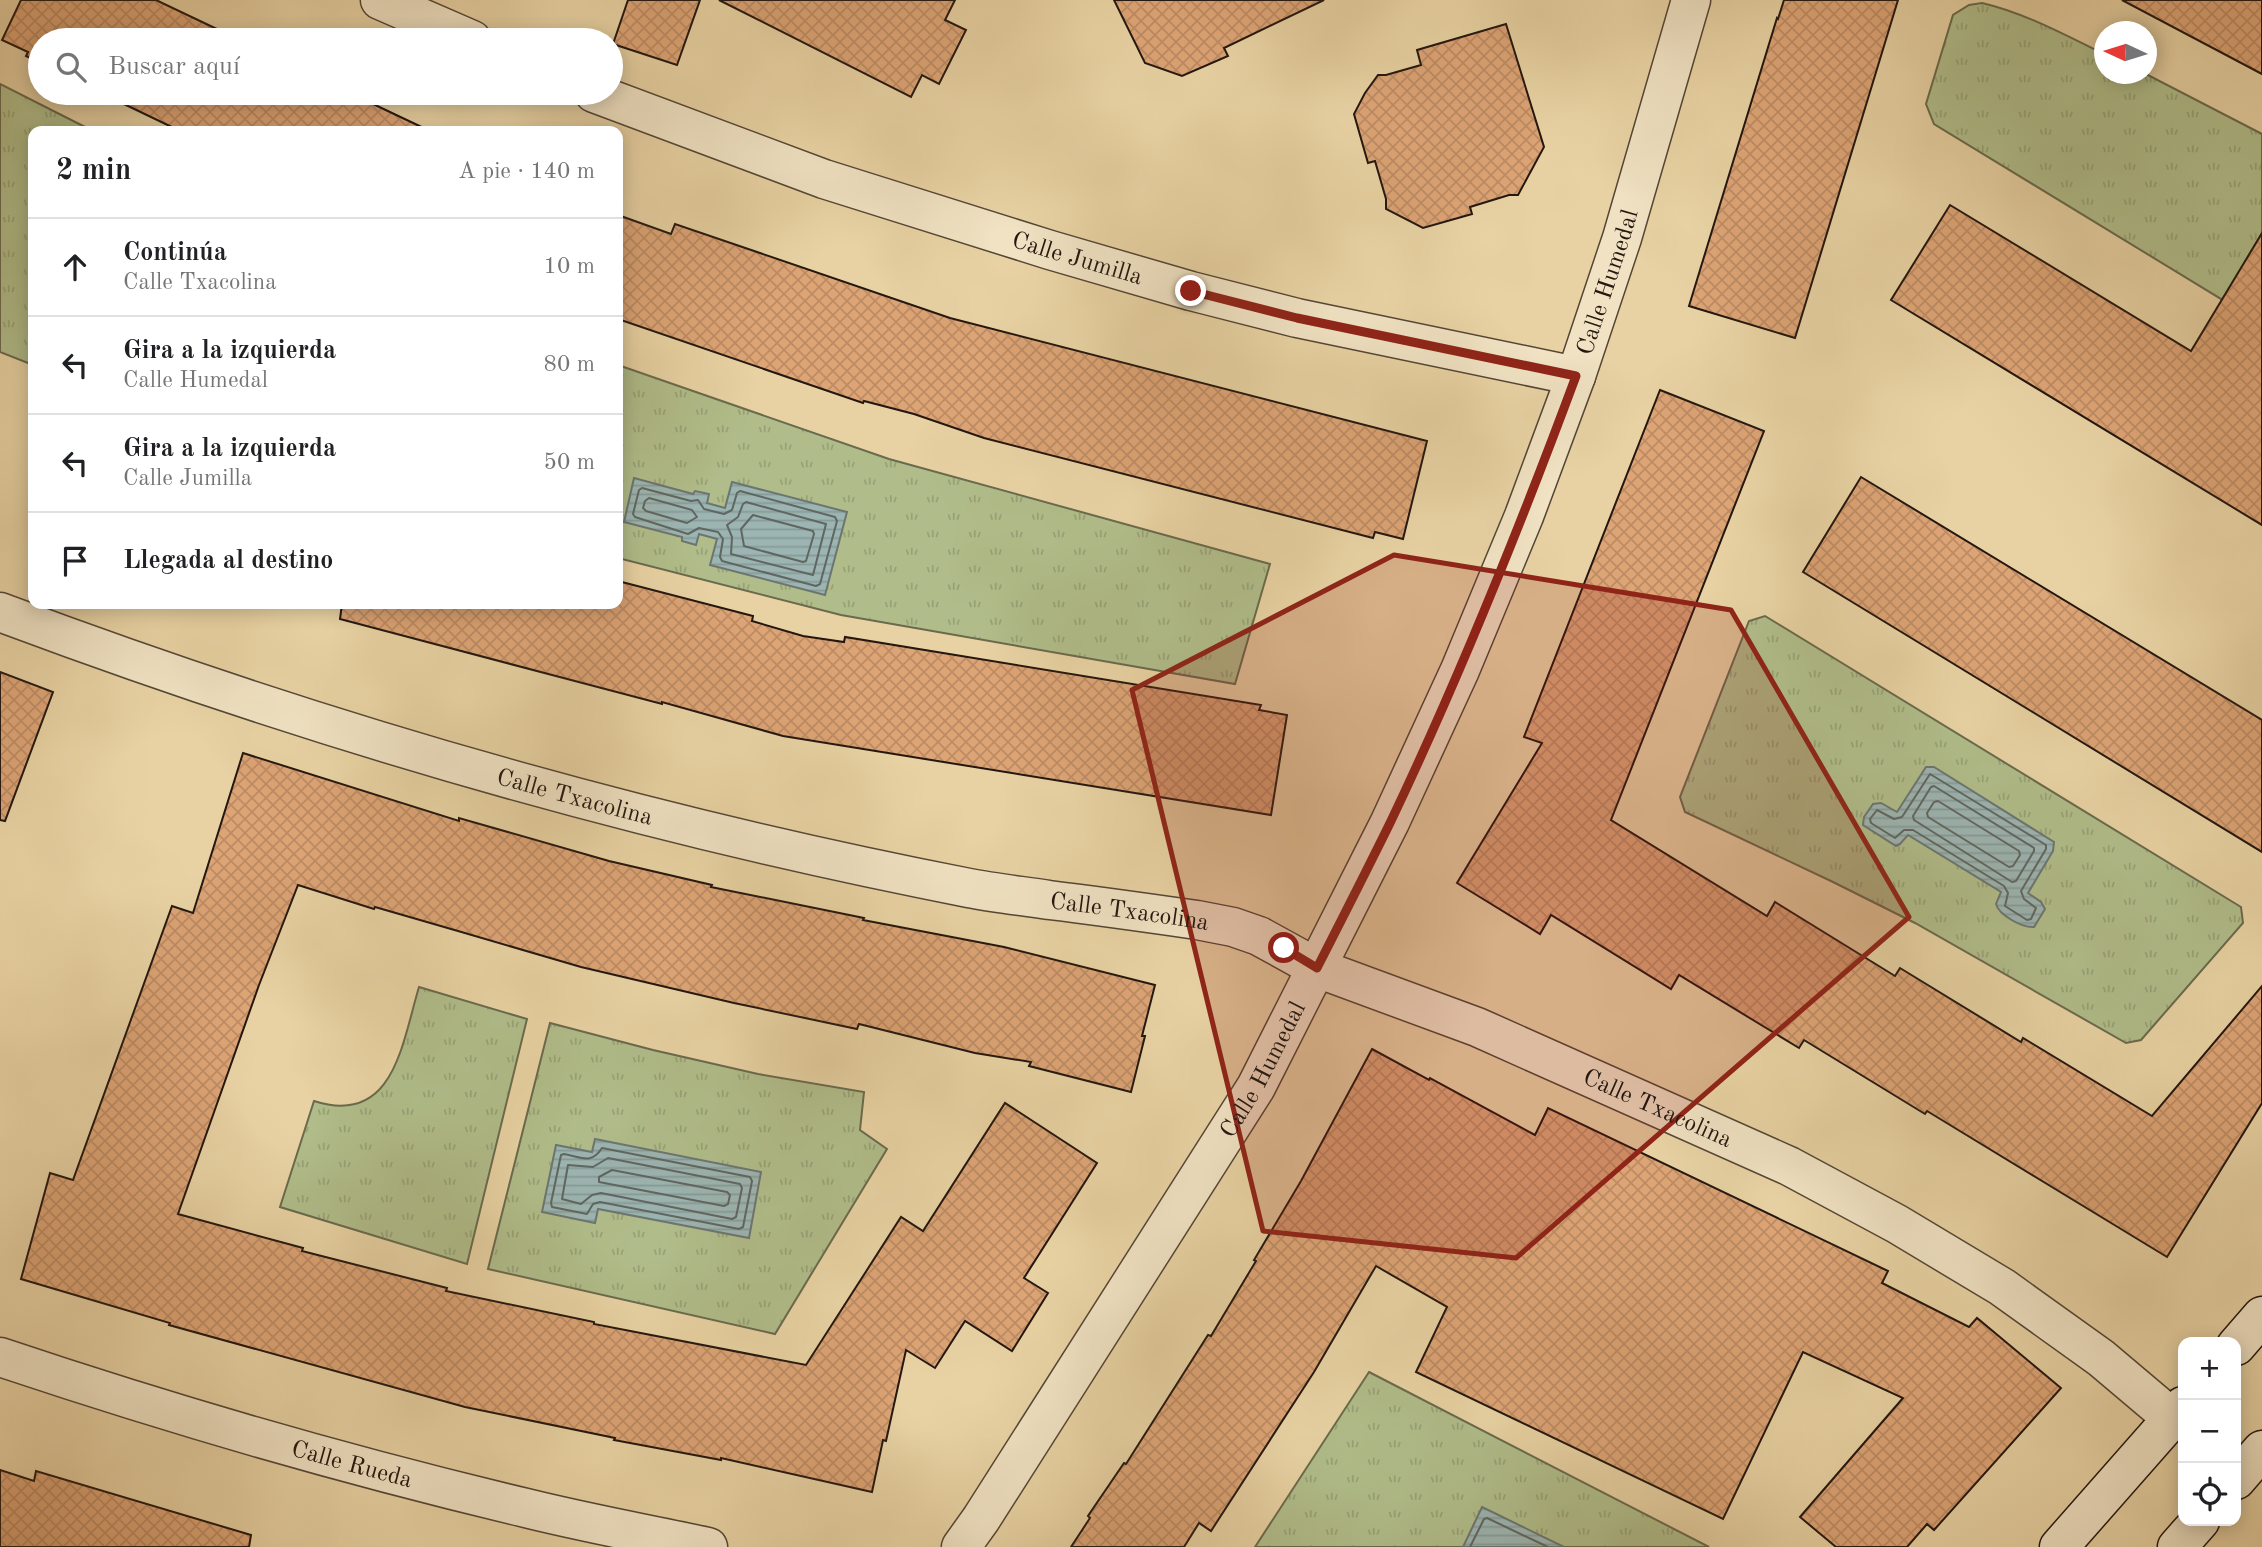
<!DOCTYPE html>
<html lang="es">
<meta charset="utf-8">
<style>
body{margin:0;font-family:"Old Standard TT",serif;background:#f2f2f2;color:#202124}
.controls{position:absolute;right:21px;bottom:21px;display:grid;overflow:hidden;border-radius:14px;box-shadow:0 4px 18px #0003}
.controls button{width:63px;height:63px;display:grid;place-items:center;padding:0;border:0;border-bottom:2px solid #e0e0e0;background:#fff;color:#202124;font:35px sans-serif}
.compass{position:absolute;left:2094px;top:21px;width:63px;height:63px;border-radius:50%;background:#fff;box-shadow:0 4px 18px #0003;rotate:274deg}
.stop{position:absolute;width:21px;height:21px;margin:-16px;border:5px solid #8f2418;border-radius:50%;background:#fff}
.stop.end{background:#8f2418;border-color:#fff;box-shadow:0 2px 7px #0008}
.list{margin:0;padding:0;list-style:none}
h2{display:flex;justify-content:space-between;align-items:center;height:91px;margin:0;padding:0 28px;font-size:30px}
h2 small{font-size:23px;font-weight:400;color:#757577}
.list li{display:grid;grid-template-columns:46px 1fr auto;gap:21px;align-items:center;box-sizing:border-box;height:98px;padding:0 28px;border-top:2px solid #e0e0e0}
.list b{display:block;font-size:26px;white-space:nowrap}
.list p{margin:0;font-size:23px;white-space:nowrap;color:#757577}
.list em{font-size:23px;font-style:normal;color:#757577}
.icon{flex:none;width:38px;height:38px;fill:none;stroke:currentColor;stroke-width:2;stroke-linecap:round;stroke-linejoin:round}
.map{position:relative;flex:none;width:2262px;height:1547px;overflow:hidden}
.search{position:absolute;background:#fff;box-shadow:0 4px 18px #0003;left:28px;top:28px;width:595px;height:77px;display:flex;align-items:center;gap:18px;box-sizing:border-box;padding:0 24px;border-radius:38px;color:#757577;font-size:26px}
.panel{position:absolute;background:#fff;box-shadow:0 4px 18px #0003;left:28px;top:126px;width:595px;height:483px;border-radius:14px}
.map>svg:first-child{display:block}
.park{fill:url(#park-tufts);stroke:#6a6a4d;stroke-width:2}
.water{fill:url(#water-rules);stroke:#6c7671;stroke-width:2}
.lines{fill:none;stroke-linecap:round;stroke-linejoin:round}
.shore{stroke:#606661;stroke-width:2}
.building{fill:url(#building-cross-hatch);stroke:#231710;stroke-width:2}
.street-casing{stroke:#544635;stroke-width:41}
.secondary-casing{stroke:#231710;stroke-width:41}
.street{stroke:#f0e2c3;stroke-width:38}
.secondary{stroke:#f0e2c3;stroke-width:38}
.route{stroke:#8f2418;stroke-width:9}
.marked{fill:#8f2418;fill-opacity:0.2;stroke:#8f2418;stroke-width:5;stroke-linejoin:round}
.labels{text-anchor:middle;stroke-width:6;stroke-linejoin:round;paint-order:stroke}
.street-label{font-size:24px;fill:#231710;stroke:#f0e2c3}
</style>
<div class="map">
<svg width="2262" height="1547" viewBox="0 0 2262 1547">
<defs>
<pattern id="park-tufts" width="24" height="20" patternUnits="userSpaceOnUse" patternTransform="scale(1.75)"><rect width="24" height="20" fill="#b0bd8a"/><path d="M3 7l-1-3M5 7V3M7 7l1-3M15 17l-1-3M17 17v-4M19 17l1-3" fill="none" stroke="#97a276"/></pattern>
<pattern id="water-rules" width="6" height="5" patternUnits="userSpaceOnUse" patternTransform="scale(1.75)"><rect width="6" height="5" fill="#9cb5b2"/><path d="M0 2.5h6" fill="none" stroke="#869b98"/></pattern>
<pattern id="building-cross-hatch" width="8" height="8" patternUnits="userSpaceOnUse" patternTransform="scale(1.75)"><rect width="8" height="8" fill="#dda475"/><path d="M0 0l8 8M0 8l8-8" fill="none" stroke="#bd8c64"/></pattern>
</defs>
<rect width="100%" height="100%" fill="#e8d2a3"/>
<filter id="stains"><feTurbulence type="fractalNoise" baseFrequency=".00286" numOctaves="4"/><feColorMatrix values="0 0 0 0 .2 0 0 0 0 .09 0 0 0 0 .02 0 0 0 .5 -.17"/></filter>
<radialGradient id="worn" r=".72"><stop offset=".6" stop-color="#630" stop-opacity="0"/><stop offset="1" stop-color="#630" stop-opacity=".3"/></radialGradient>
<g class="park">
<path d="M 1982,3 C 2025,13 2065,35 2104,54 L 2104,74 L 2146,74 L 2262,134 L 2262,324 L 1934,124 L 1926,104 L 1953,15 L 1969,5 Z"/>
<polygon points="0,84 93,131 33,131 33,365 0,352"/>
<polygon points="618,365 889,459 1270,564 1235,684 841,615 618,558"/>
<polygon points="1765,616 2241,907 2243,923 2141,1040 2126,1043 1915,923 1833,882 1685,812 1680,797 1749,621"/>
<path d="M 419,987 L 527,1019 L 467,1264 L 280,1207 L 314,1101 C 394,1127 402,1043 419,987 Z"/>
<polygon points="550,1023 653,1050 758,1074 864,1092 860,1130 887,1149 775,1334 488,1269"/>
<polygon points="1369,1372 1709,1547 1255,1547"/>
</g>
<g class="water">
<polygon points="634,478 693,494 695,491 709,494 707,503 725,508 732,482 847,512 825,595 710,565 717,539 699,534 696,545 682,541 682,537 624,522"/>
<path d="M 1926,767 L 1934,767 L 2054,842 L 2053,851 L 2028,893 L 2041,902 L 2045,909 L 2034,927 C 2022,928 1999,915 1996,904 L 2001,892 L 1908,835 L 1900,844 L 1896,846 L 1863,825 L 1864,817 L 1873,804 L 1881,803 L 1897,812 Z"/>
<polygon points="595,1139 761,1172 749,1238 598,1209 595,1223 542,1212 556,1145 592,1152"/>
<polygon points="1482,1507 1564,1547 1463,1547"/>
</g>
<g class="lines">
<g class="shore">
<polygon points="642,488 691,501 698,500 704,509 724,514 732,510 737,493 740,491 835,517 837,521 820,584 816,586 722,561 720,557 723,539 718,532 699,528 688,534 635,517 633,514 639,490"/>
<polygon points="649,498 692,510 697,517 687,523 646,511 643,508 645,501"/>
<polygon points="746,502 826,524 813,575 731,554 732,537 727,525 738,517 743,504"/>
<polygon points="753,515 813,531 814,534 806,561 803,562 744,546 741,529"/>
<polygon points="1930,774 2046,845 2046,849 2021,891 2024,899 2036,908 2031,919 2027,920 2005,906 2008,893 2004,886 1913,830 1904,830 1895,838 1871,823 1870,819 1877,810 1894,819 1902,817"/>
<polygon points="1934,786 2034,848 2034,851 2016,881 2012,882 1914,820 1913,816 1931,787"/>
<polygon points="1938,801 2019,851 2020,855 2013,866 2009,867 1928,817 1927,813 1934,802"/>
<path d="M 602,1148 L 750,1177 L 752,1181 L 743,1227 L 739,1229 L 600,1202 L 593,1204 L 587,1214 L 552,1207 L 551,1203 L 561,1155 L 564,1154 C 582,1157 591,1165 602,1148 Z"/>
<polygon points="608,1158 740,1184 742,1188 736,1217 732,1219 601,1193 592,1195 581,1204 562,1199 568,1165 593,1167"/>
<polygon points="612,1170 727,1192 730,1195 728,1204 724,1206 599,1182 599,1177"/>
<polyline points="1470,1547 1484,1519 1487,1518 1548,1547"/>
</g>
</g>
<g class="building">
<polygon points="21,0 156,0 240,40 40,40 40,63 26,56 28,52 2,40"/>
<polygon points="628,0 700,0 677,65 613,44"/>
<polygon points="719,0 955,0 945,20 966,30 939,84 922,75 911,97"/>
<polygon points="1114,0 1324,0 1224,48 1228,56 1182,76 1145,63"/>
<polygon points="1784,0 1898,0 1795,338 1689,306 1777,18 1778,19"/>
<polygon points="2122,0 2262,0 2262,74"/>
<polygon points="1506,24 1544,147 1518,195 1509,195 1470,207 1472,214 1423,228 1386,209 1386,199 1375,161 1368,163 1354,114 1365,93 1378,75 1386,75 1421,65 1417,50"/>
<polygon points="101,93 350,93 430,131 180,131"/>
<polygon points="1950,205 2191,351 2262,233 2262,525 1891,300"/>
<polygon points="618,215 671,234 675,224 950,318 1427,441 1403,539 1375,532 1373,538 984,438 914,414 864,401 863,403 618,319"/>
<polygon points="1660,390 1764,431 1611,820 1767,916 1775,902 1895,976 1900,968 2021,1042 2023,1038 2152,1116 2262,986 2262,1103 2167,1257 1927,1111 1925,1114 1804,1040 1799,1048 1679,975 1671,989 1551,915 1540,934 1457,883 1542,743 1524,737"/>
<polygon points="1861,477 2262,720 2262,852 1803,572"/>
<polygon points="618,581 753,616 752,621 803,636 844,642 845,637 1261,705 1259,710 1287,715 1271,815 783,736 662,702 662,704 340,619 342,604 618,604"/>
<polygon points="0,672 53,692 5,821 0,820"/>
<polygon points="243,753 459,821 459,818 609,861 712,885 711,887 864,918 863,920 1004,947 1155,985 1142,1036 1145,1036 1131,1092 1029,1066 1031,1062 975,1053 859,1024 857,1029 734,1003 581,967 458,931 375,907 374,909 298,885 259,985 178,1214 303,1248 302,1251 447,1288 446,1291 594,1322 594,1324 806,1365 901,1217 923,1231 1005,1103 1097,1163 1024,1278 1048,1293 1012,1351 965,1321 935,1368 906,1350 886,1441 883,1440 872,1492 721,1458 721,1460 614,1440 615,1438 465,1407 169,1325 170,1323 21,1279 50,1173 73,1180 172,906 193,913"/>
<polygon points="1372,1049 1429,1080 1430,1078 1535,1135 1548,1108 1888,1271 1882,1283 1969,1327 1977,1318 2061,1388 1934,1530 1927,1524 1907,1547 1836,1547 1800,1517 1903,1398 1803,1352 1723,1519 1416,1372 1447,1307 1376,1266 1314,1372 1211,1531 1199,1523 1184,1547 1071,1547 1090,1518 1088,1516 1124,1463 1126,1464 1208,1335 1211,1336 1256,1261 1254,1260 1301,1181"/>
<polygon points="0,1470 34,1481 36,1471 251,1535 249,1547 0,1547"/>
</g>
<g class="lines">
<g class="street-casing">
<g id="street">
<polyline points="380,0 472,40"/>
<path id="s1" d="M 594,93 L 824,179 L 1050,250 L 1191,291 L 1297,318 L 1576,376"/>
<path id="s2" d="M 0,612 C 315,730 639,824 969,888 C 995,893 1023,896 1049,900 C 1099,906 1148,913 1197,920 L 1233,927 L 1259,936 L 1317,968 L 1477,1027 L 1789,1166 L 1897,1224 L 2002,1287 L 2101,1358 L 2172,1418"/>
<path id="s3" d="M 0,1357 C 173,1415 349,1466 526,1508 C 586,1523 647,1534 708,1547"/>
<path id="s4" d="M 961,1547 L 981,1519 L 1256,1087 L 1390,822 L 1460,670 L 1524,516 L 1576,376 L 1622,238 L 1691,0"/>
</g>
</g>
<g class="secondary-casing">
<g id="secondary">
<polyline points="2236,1346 2262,1316"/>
<polyline points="2236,1480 2262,1450"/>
<polyline points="2059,1547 2183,1406"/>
<polyline points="2177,1547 2200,1521"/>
</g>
</g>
<use href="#street" class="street"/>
<use href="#secondary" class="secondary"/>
</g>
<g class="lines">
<path class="route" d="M 1191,291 L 1297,318 L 1576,376 C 1520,527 1460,676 1391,821 C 1367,870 1342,919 1317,968 L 1284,948"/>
</g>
<path class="marked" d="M 1394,555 L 1731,610 L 1909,917 L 1516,1258 L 1263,1231 L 1132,690 Z"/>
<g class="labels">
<g class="street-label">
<text dy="8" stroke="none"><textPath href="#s1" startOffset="511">Calle Jumilla</textPath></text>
<text dy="8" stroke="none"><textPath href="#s4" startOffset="1426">Calle Humedal</textPath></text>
<text dy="8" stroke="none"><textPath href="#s2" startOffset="604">Calle Txacolina</textPath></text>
<text dy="8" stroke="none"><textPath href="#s2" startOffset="1171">Calle Txacolina</textPath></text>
<text dy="8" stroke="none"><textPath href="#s4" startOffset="565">Calle Humedal</textPath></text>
<text dy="8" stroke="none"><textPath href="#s2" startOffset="1738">Calle Txacolina</textPath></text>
<text dy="8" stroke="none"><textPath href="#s3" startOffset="368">Calle Rueda</textPath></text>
</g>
</g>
<rect width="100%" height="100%" filter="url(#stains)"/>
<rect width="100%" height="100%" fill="url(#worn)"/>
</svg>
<div class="controls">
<button>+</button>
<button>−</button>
<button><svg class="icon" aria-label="locate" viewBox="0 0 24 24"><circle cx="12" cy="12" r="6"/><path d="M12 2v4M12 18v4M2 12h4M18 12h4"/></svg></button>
</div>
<svg class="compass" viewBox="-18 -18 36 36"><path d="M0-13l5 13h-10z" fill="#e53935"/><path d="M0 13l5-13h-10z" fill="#757577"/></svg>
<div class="stop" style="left:1284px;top:948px"></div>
<div class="stop end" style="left:1191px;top:291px"></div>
<div class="search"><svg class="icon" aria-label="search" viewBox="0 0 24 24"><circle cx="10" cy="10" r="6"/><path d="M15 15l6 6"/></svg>Buscar aquí</div>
<section class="panel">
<h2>2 min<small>A pie · 140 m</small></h2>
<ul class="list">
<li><svg class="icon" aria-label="ahead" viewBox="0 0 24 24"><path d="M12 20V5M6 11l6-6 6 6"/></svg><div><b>Continúa</b><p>Calle Txacolina</p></div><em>10 m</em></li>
<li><svg class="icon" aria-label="left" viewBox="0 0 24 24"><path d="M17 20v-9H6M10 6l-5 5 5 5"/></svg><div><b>Gira a la izquierda</b><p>Calle Humedal</p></div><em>80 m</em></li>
<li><svg class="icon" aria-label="left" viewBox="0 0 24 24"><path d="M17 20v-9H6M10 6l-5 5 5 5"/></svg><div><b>Gira a la izquierda</b><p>Calle Jumilla</p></div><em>50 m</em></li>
<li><svg class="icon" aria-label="arrive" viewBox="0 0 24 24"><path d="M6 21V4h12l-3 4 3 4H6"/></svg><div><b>Llegada al destino</b></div></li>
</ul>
</section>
</div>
